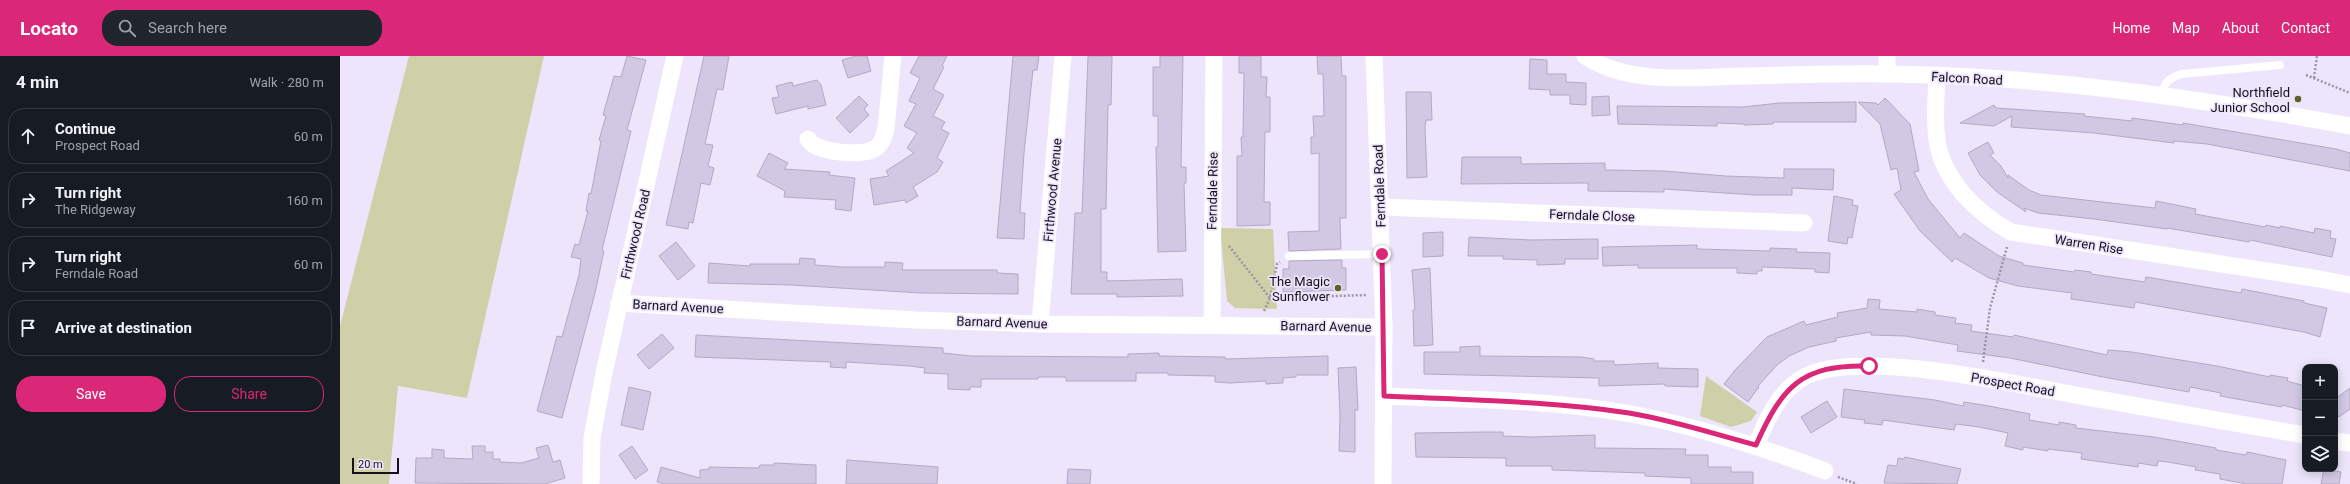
<!DOCTYPE html>
<meta charset="utf-8">
<style>
body{margin:0;font-family:Roboto,sans-serif;background:#20242c;color:#f1f3f6}
.controls{position:absolute;right:12px;bottom:12px;display:grid;overflow:hidden;border-radius:8px;box-shadow:0 2px 10px #0003}
.controls button{width:36px;height:36px;display:grid;place-items:center;padding:0;border:0;border-bottom:1px solid #363941;background:#171b24;color:#f1f3f6;font:20px sans-serif}
.scale{position:absolute;left:12px;bottom:10px;width:47px;box-sizing:border-box;padding-left:4px;border:2px solid #15111b;border-top:0;font-size:11px;line-height:14px;white-space:nowrap;color:#15111b;-webkit-text-stroke:3px #ede5fb;paint-order:stroke}
.stop{position:absolute;width:12px;height:12px;margin:-9px;border:3px solid #db2777;border-radius:50%;background:#fff}
.stop.end{background:#db2777;border-color:#fff;box-shadow:0 1px 4px #0008}
.list{margin:0;padding:0;list-style:none}
h2{display:flex;justify-content:space-between;align-items:center;height:52px;margin:0;padding:0 16px;font-size:17px}
h2 small{font-size:13px;font-weight:400;color:#9ea1a6}
.list li{display:grid;grid-template-columns:26px 1fr auto;gap:12px;align-items:center;box-sizing:border-box;height:56px;margin:0 8px 8px;padding:0 8px;border:1px solid #363941;border-radius:16px}
.list b{display:block;font-size:15px;white-space:nowrap}
.list p{margin:0;font-size:13px;white-space:nowrap;color:#9ea1a6}
.list em{font-size:13px;font-style:normal;color:#9ea1a6}
.actions{display:flex;gap:8px;padding:12px 16px}
.actions a{flex:1;padding:9px 0;border:1px solid #db2777;border-radius:16px;text-align:center;font-size:14px;color:#db2777}
.actions .main{background:#db2777;color:#fff}
.icon{flex:none;width:22px;height:22px;fill:none;stroke:currentColor;stroke-width:2;stroke-linecap:round;stroke-linejoin:round}
.map{position:relative;flex:none;width:2010px;height:428px;overflow:hidden}
header{display:flex;align-items:center;gap:24px;box-sizing:border-box;height:56px;padding:0 20px;background:#db2777;color:#fff}
header strong{font-size:19px}
nav{display:flex;gap:22px;margin-inline-start:auto;font-size:14px}
.search{width:280px;height:36px;background:#20242c;display:flex;align-items:center;gap:10px;box-sizing:border-box;padding:0 14px;border-radius:16px;color:#9ea1a6;font-size:15px}
main{display:flex}
aside{flex:1;background:#171b24}
.map>svg:first-child{display:block}
.green{fill:#d0d0a8}
.building{fill:#d3c8e4;stroke:#b3a9c4}
.lines{fill:none;stroke-linecap:round;stroke-linejoin:round}
.path{stroke:#9a94a5;stroke-width:2.5;stroke-dasharray:2 2;stroke-linecap:butt}
.service{stroke:#fff;stroke-width:8}
.minor{stroke:#fff;stroke-width:17}
.route{stroke:#db2777;stroke-width:5}
.poi-dot{fill:#605e2a;stroke:#ede5fb;stroke-width:1.5}
.labels{text-anchor:middle;stroke-width:3.5;stroke-linejoin:round;paint-order:stroke}
.street-label{font-size:13px;fill:#15111b;stroke:#ede5fb}
.poi-label{font-size:13px;fill:#15111b;stroke:#ede5fb;text-anchor:end}
</style>
<header>
<strong>Locato</strong>
<div class="search"><svg class="icon" aria-label="search" viewBox="0 0 24 24"><circle cx="10" cy="10" r="6"/><path d="M15 15l6 6"/></svg>Search here</div>
<nav><a>Home</a><a>Map</a><a>About</a><a>Contact</a></nav>
</header>
<main>
<aside>
<h2>4 min<small>Walk · 280 m</small></h2>
<ul class="list">
<li><svg class="icon" aria-label="ahead" viewBox="0 0 24 24"><path d="M12 20V5M6 11l6-6 6 6"/></svg><div><b>Continue</b><p>Prospect Road</p></div><em>60 m</em></li>
<li><svg class="icon" aria-label="right" viewBox="0 0 24 24"><path d="M7 20v-9h11M14 6l5 5-5 5"/></svg><div><b>Turn right</b><p>The Ridgeway</p></div><em>160 m</em></li>
<li><svg class="icon" aria-label="right" viewBox="0 0 24 24"><path d="M7 20v-9h11M14 6l5 5-5 5"/></svg><div><b>Turn right</b><p>Ferndale Road</p></div><em>60 m</em></li>
<li><svg class="icon" aria-label="arrive" viewBox="0 0 24 24"><path d="M6 21V4h12l-3 4 3 4H6"/></svg><div><b>Arrive at destination</b></div></li>
</ul>
<div class="actions"><a class="main">Save</a><a>Share</a></div>
</aside>
<div class="map">
<svg width="2010" height="428" viewBox="0 0 2010 428">
<rect width="100%" height="100%" fill="#ede5fb"/>
<g class="green">
<polygon points="69,0 204,0 127,342 58,330 49,428 0,428 0,270"/>
<polygon points="880,172 933,173 937,253 895,252 887,245"/>
<polygon points="1366,320 1417,356 1411,365 1391,371 1360,360"/>
</g>
<g class="building">
<polygon points="287,0 306,4 287,74 291,75 262,194 264,195 255,237 222,362 197,355 217,280 222,281 239,219 241,203 231,201 235,188 239,189 248,155 246,155 249,137 251,138 261,85 259,84 266,60 263,59 274,20 281,21"/>
<polygon points="364,0 389,0 383,34 377,33 365,88 373,89 368,110 374,112 370,129 361,127 353,167 349,166 348,173 326,169"/>
<polygon points="516,0 527,0 531,15 508,22 502,4"/>
<polygon points="579,0 607,0 602,10 604,11 593,33 604,39 593,60 605,66 601,73 609,77 597,102 603,106 597,116 573,131 578,140 566,147 565,144 534,149 530,123 549,120 546,115 574,97 567,92 577,77 564,70 576,48 569,45 580,22 570,17"/>
<polygon points="673,0 699,0 697,14 693,14 684,97 680,157 685,157 684,183 657,182"/>
<polygon points="748,0 772,0 771,49 768,49 766,153 761,153 761,216 767,216 767,225 842,223 843,240 777,241 777,238 731,238 735,157 742,157"/>
<polygon points="820,0 843,0 841,111 846,111 846,127 844,127 846,195 818,196 816,91 818,91 818,60 813,60 813,11 820,11"/>
<polygon points="899,0 921,0 921,21 927,21 926,41 930,41 930,76 925,76 924,146 930,146 930,169 897,170 897,100 902,100 901,81 903,81 904,17 899,17"/>
<polygon points="977,0 1001,0 1002,20 1006,20 1006,162 1000,162 1001,193 949,195 948,176 979,175 979,97 971,98 971,81 974,81 973,60 984,60 983,18 978,18"/>
<polygon points="1190,3 1207,4 1207,18 1226,18 1226,26 1246,27 1246,49 1230,48 1230,39 1210,39 1210,34 1189,33"/>
<polygon points="477,24 481,29 486,49 468,53 468,50 436,58 432,42 439,41 436,30 452,26 453,30"/>
<polygon points="1066,36 1091,36 1092,64 1086,64 1085,71 1087,121 1067,122"/>
<polygon points="519,40 528,49 524,53 529,59 510,77 496,62"/>
<polygon points="1269,40 1270,59 1252,60 1252,41"/>
<polygon points="1545,42 1570,68 1579,115 1574,116 1588,143 1620,182 1624,177 1659,200 1683,207 1683,209 1734,216 1735,214 1751,216 1751,218 1805,226 1806,221 1901,237 1902,233 1964,245 1964,247 1987,252 1980,281 1964,276 1795,246 1794,252 1731,243 1732,237 1678,230 1649,222 1615,202 1612,206 1580,175 1554,138 1561,134 1557,112 1551,114 1540,68 1518,46 1536,47 1538,49"/>
<polygon points="1516,46 1516,66 1433,66 1433,68 1404,69 1404,68 1377,67 1377,70 1278,68 1277,50 1403,51 1439,47"/>
<polygon points="1654,49 1656,52 1745,58 1744,60 1792,65 1792,62 1843,69 1843,67 1996,93 2010,97 2010,115 1867,88 1834,85 1834,87 1754,77 1671,71 1672,60 1654,70 1620,67"/>
<polygon points="1648,86 1654,97 1650,99 1661,110 1668,122 1668,119 1689,134 1701,139 1815,152 1816,145 1856,153 1855,158 1925,171 1926,169 1940,172 1940,170 1974,177 1975,172 1991,175 1990,182 1996,183 1992,201 1910,184 1909,186 1827,172 1827,173 1754,163 1698,157 1684,152 1686,156 1657,136 1640,119 1628,97"/>
<polygon points="429,97 448,107 444,113 490,116 489,119 515,122 511,155 495,153 496,144 444,141 445,135 417,120"/>
<polygon points="1122,101 1181,101 1181,108 1265,107 1265,114 1324,115 1386,120 1444,122 1444,113 1494,113 1493,134 1452,132 1452,139 1415,139 1324,133 1324,136 1248,135 1248,127 1121,128"/>
<polygon points="1494,140 1513,144 1512,149 1518,150 1512,182 1508,181 1507,188 1488,185"/>
<polygon points="1103,176 1103,200 1083,201 1083,177"/>
<polygon points="1129,181 1191,184 1258,183 1258,203 1225,203 1225,208 1197,209 1197,204 1163,203 1163,200 1128,200"/>
<polygon points="336,186 355,210 338,224 319,200"/>
<polygon points="1357,189 1357,193 1430,195 1430,192 1457,193 1456,196 1490,197 1489,217 1475,216 1475,213 1422,211 1422,215 1417,215 1417,218 1397,217 1397,212 1298,212 1298,209 1263,210 1262,191"/>
<polygon points="460,202 475,203 475,209 502,211 545,211 545,206 563,207 562,214 657,214 657,217 678,218 678,238 581,237 451,229 368,227 369,207 410,210 410,208 459,208"/>
<polygon points="1002,204 1002,212 1006,212 1006,234 943,236 943,213 949,213 949,205"/>
<polygon points="1090,212 1093,289 1074,290 1073,254 1075,254 1072,214"/>
<polygon points="1528,243 1540,244 1539,253 1577,256 1577,253 1595,256 1595,259 1616,262 1615,267 1632,269 1631,275 1673,281 1674,279 1767,299 1768,294 1792,296 1877,310 1930,321 1930,319 1948,322 1947,325 1965,330 1965,355 1942,349 1942,351 1880,340 1881,337 1850,331 1849,336 1763,321 1670,302 1617,295 1618,289 1565,280 1531,279 1531,276 1496,282 1496,285 1469,291 1449,300 1437,309 1418,330 1419,331 1408,346 1384,328 1395,314 1427,281 1464,265 1466,269 1498,261 1497,257 1527,252"/>
<polygon points="322,278 334,292 309,313 297,299"/>
<polygon points="356,279 603,292 603,297 631,300 788,301 788,298 819,297 819,300 885,301 885,303 988,300 988,319 956,319 956,321 943,322 943,327 926,328 926,325 890,327 875,326 875,320 828,319 828,317 796,317 796,325 726,325 726,321 698,321 698,323 641,323 641,331 630,331 630,334 608,333 608,318 584,317 585,312 570,310 506,306 506,312 490,311 491,306 355,301"/>
<polygon points="1140,290 1140,300 1241,301 1254,303 1254,305 1274,305 1274,309 1318,307 1318,312 1358,313 1358,331 1325,330 1325,328 1259,330 1259,322 1084,318 1084,296 1120,296 1120,291"/>
<polygon points="1016,311 1018,354 1015,354 1015,396 999,395 1000,360 998,312"/>
<polygon points="289,331 311,336 303,374 281,369"/>
<polygon points="2010,332 2010,353 1999,361 1995,354 1995,343"/>
<polygon points="1504,333 1595,344 1623,350 1624,346 1649,350 1690,358 1689,364 1719,369 1719,366 1736,369 1736,372 1814,381 1876,392 1876,394 1906,399 1907,396 1946,404 1942,428 1907,428 1880,423 1880,418 1855,414 1856,411 1828,406 1818,405 1817,410 1798,407 1798,411 1741,403 1742,397 1708,393 1708,395 1683,391 1683,394 1665,390 1668,377 1639,371 1616,368 1614,374 1543,364 1542,369 1524,367 1525,364 1501,361"/>
<polygon points="1487,345 1497,361 1471,377 1461,361"/>
<polygon points="1146,376 1163,376 1163,380 1191,381 1255,379 1255,392 1346,393 1345,399 1368,399 1368,411 1391,411 1391,416 1413,416 1413,428 1351,428 1351,422 1305,420 1305,417 1212,414 1212,410 1166,410 1166,402 1076,401 1075,377"/>
<polygon points="208,389 213,406 220,404 225,422 205,428 75,427 76,402 92,402 92,393 104,394 104,402 133,403 132,390 145,390 145,396 153,396 153,403 160,403 160,406 181,407 199,402 196,392"/>
<polygon points="292,390 308,414 295,423 279,399"/>
<polygon points="1565,401 1621,413 1617,428 1544,427 1548,409 1557,410 1558,402 1564,403"/>
<polygon points="507,404 598,411 597,428 506,428"/>
<polygon points="434,407 476,409 476,428 325,428 317,426 321,411 360,422 360,414 369,413 369,411 419,412 420,409 434,409"/>
<polygon points="728,413 751,414 750,428 727,428"/>
<polygon points="1984,413 2001,416 1999,428 1981,428"/>
</g>
<g class="lines">
<g class="path">
<polyline points="1966,19 2010,37"/>
<polyline points="1974,22 1977,0"/>
<polyline points="889,190 930,242 1027,239"/>
<polyline points="924,255 930,242 937,208 940,206"/>
<polyline points="1643,306 1650,252 1667,191"/>
<polyline points="1498,421 1517,428"/>
</g>
<g class="service">
<path d="M 1823,39 C 1822,27 1830,22 1841,18 L 1940,9"/>
<polyline points="949,200 1042,198"/>
</g>
<g class="minor">
<polyline points="1034,0 1044,271 1043,428"/>
<path d="M 1245,0 C 1290,30 1353,21 1404,20 C 1452,19 1500,17 1548,18 C 1703,20 1858,42 2010,70"/>
<polyline points="1547,0 1547,18"/>
<path d="M 1597,20 C 1596,41 1594,63 1597,84 C 1603,125 1637,157 1671,176 L 1980,223 L 2010,229"/>
<path d="M 468,83 C 475,97 524,101 536,92 C 542,88 544,80 546,73 L 553,0"/>
<polyline points="1041,151 1464,167"/>
<polyline points="279,247 576,264 700,268 1044,271"/>
<polyline points="700,268 723,0"/>
<polyline points="872,269 874,0"/>
<path d="M 1044,340 C 1126,344 1210,343 1291,358 C 1357,370 1421,391 1485,415"/>
<polyline points="1995,385 2010,387"/>
<path d="M 1416,389 C 1427,363 1439,334 1466,320 C 1523,292 1682,330 1747,341 C 1820,354 1892,367 1965,379"/>
<polyline points="251,428 252,382 264,317 335,0"/>
</g>
</g>
<g class="lines">
<path class="route" d="M 1042,198 L 1044,340 C 1126,344 1208,345 1289,357 C 1332,364 1374,378 1416,389 C 1442,331 1461,308 1529,310"/>
</g>
<g class="poi-dot">
<circle cx="1958" cy="43" r="4"/>
<circle cx="998" cy="232" r="4"/>
</g>
<g class="labels">
<g class="street-label">
<text transform="translate(1627 22) rotate(3)" y="5">Falcon Road</text>
<text transform="translate(1039 130) rotate(-92)" y="5">Ferndale Road</text>
<text transform="translate(712 134) rotate(-85)" y="5">Firthwood Avenue</text>
<text transform="translate(872 135) rotate(-89)" y="5">Ferndale Rise</text>
<text transform="translate(1252 159) rotate(2)" y="5">Ferndale Close</text>
<text transform="translate(295 178) rotate(-77)" y="5">Firthwood Road</text>
<text transform="translate(1749 188) rotate(9)" y="5">Warren Rise</text>
<text transform="translate(338 250) rotate(3)" y="5">Barnard Avenue</text>
<text transform="translate(662 266) rotate(2)" y="5">Barnard Avenue</text>
<text transform="translate(986 270) rotate(1)" y="5">Barnard Avenue</text>
<text transform="translate(1673 328) rotate(10)" y="5">Prospect Road</text>
</g>
<g class="poi-label">
<text x="1950" y="41">Northfield<tspan x="1950" dy="15">Junior School</tspan></text>
<text x="990" y="230">The Magic<tspan x="990" dy="15">Sunflower</tspan></text>
</g>
</g>
</svg>
<div class="controls">
<button>+</button>
<button>−</button>
<button><svg class="icon" aria-label="layers" viewBox="0 0 24 24"><path d="M12 4l9 5-9 5-9-5zM3 14l9 5 9-5"/></svg></button>
</div>
<div class="scale">20 m</div>
<div class="stop" style="left:1529px;top:310px"></div>
<div class="stop end" style="left:1042px;top:198px"></div>
</div>
</main>
